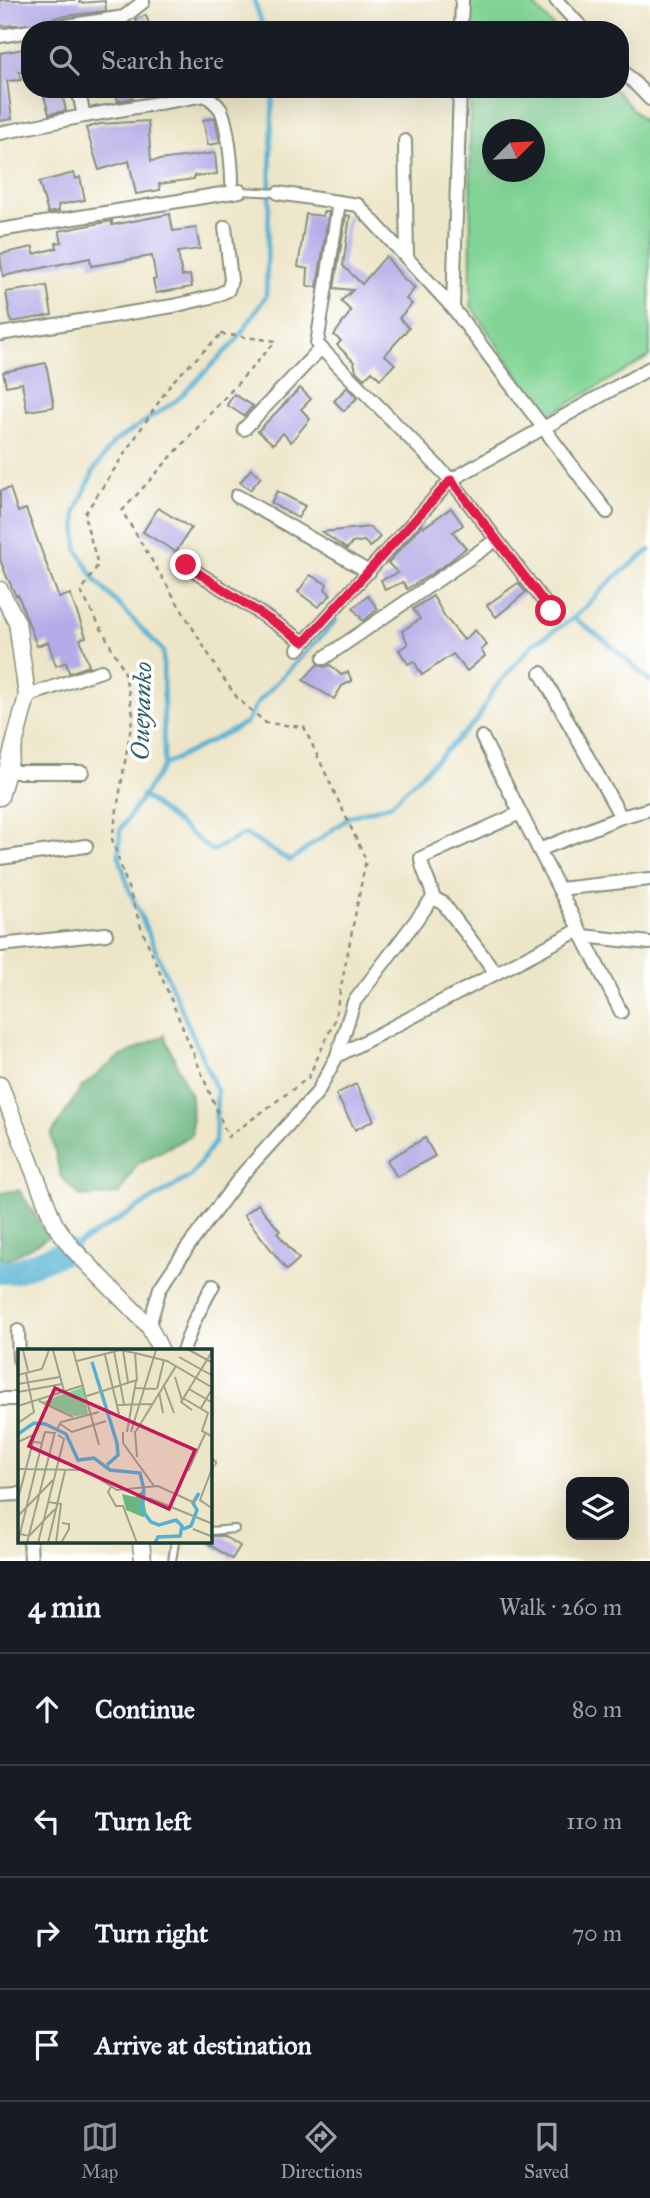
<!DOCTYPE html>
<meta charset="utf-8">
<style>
body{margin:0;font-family:"IM FELL Great Primer",serif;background:#20242c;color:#f1f3f6}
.controls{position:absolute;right:21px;bottom:21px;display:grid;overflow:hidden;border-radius:14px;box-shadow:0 7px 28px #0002}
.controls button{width:63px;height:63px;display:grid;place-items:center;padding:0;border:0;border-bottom:2px solid #363941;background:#171b24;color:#f1f3f6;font:35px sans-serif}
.compass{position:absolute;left:482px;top:119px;width:63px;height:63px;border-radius:50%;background:#171b24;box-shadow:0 7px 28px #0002;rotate:66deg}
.stop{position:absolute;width:21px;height:21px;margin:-16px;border:5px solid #e11d48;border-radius:50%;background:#fff}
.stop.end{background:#e11d48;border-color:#fff;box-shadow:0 2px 7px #0008}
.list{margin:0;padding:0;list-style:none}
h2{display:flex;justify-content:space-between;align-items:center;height:91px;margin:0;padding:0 28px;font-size:30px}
h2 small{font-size:23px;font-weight:400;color:#9ea1a6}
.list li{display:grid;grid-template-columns:46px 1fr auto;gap:21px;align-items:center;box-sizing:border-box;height:112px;padding:0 28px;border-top:2px solid #363941}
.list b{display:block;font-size:26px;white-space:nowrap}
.list em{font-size:23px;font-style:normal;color:#9ea1a6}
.icon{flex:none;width:38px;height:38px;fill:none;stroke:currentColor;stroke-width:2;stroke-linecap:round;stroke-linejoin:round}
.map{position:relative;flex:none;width:650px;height:1561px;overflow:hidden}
.search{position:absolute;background:#171b24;box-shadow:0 7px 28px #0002;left:21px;right:21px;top:21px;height:77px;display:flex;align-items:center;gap:18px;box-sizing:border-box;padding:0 24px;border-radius:28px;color:#9ea1a6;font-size:26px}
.sheet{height:539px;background:#171b24}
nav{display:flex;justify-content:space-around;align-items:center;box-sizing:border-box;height:98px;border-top:2px solid #363941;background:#171b24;font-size:19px;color:#9ea1a6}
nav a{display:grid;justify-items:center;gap:4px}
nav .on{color:#8c9099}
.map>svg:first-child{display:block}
.green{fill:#83d597;stroke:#518966;stroke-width:2;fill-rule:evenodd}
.forest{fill:#6ab680;stroke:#447a5a;stroke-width:2}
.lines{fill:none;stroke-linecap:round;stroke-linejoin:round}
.stream{stroke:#55b1d3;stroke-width:4.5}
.river{stroke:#55b1d3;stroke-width:24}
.building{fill:#b3aae7}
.service-casing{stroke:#86917e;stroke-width:10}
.minor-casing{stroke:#86917e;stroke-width:16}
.tertiary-casing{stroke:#86917e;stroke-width:19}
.path{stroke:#86917e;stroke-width:2.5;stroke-dasharray:5 5;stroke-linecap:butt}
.service{stroke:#fff;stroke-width:6}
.minor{stroke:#fff;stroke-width:12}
.tertiary{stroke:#fff;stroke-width:16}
.route{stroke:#e11d48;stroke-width:9}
.labels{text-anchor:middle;stroke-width:7;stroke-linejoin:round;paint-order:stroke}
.water-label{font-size:26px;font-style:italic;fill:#2f6064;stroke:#fff}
.inset-river{fill:none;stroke:#55b1d3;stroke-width:3.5}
.inset-road{fill:none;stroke:#9ba28c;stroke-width:2}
.view{fill:#c2185b;fill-opacity:0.15;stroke:#c2185b;stroke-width:3.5}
.inset-edge{fill:none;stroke:#1f3d34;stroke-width:3.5}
</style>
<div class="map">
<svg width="650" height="1561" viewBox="0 0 650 1561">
<rect width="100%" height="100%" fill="#fff"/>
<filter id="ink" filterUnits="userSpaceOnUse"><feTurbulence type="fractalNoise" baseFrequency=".0143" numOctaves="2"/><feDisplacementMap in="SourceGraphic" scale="14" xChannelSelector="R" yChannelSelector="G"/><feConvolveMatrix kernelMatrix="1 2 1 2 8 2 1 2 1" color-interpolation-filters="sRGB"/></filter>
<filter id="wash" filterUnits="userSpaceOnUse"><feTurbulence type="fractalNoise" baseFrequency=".00686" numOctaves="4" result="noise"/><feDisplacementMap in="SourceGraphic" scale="28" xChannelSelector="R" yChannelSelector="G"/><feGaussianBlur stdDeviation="1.57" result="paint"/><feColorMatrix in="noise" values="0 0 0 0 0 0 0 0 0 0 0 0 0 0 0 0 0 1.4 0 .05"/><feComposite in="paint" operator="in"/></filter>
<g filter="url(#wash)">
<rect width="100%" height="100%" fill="#ede5c7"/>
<g class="green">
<polygon points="470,0 529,0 557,30 470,30"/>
<path d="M 470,89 L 614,89 L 650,128 L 650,356 L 546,417 L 471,306 ZM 492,130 L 534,130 L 534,172 L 492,172 Z"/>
</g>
<g class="forest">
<polygon points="164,1035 191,1097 192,1135 137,1164 119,1194 81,1197 61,1177 51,1135 81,1088 116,1059"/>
<polygon points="19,1190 49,1237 0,1264 0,1193"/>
</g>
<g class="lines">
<g class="stream">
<polyline points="254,0 264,30"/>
<polyline points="574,618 607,642 650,681"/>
<polyline points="164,765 246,723 258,702 336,621"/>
<polyline points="142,795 212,851 245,834 290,861 351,816 390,805 477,720 494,689 533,644 574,618 614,578 650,550"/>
<polyline points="76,1245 191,1176 215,1141 217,1091 129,889 119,855 120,830 164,765 163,651 96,581 77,549 76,512 94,470 114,442 177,400 236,341 266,296 273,89"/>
</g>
<polyline class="river" points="0,1272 13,1272 67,1251"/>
</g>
<g id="blocks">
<g class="building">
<polygon points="0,0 80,0 80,3 105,1 106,11 58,17 34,24 0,26"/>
<polygon points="146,15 151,30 139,30 136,19"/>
<polygon points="30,48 30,69 19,72 21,80 7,81 12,119 0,121 0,53"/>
<polygon points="42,89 61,89 66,111 49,114"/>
<polygon points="114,89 130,89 133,98 118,101"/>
<polygon points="215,118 220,143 208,145 203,120"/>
<polygon points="148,121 151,161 215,153 217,174 194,176 194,179 159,184 160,190 136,194 129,161 99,170 86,128 100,124"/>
<polygon points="74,173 76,179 80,177 85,200 58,205 59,211 48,213 39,182"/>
<polygon points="323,212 329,212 317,287 307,286 308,269 298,267 306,214 323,216"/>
<polygon points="170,214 173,231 196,228 200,249 178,252 182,276 190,275 192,287 156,293 153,280 156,279 152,256 91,266 90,258 3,276 0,254 33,247 34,254 57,248 56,243 62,242 59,231 112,221 112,225"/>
<polygon points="346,215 350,216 343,266 362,284 386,256 402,277 415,288 406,299 412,304 399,318 409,328 385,355 395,364 380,379 372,371 364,379 356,371 354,362 337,345 341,341 334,335 351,311 341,301 353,290 334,288"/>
<polygon points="47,286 52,315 11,322 6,292"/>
<polygon points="46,363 54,407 27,411 22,383 6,386 3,372"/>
<polygon points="347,387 357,398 344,411 334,401"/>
<polygon points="300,388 311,399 301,409 310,419 291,442 283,433 273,444 258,431"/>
<polygon points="234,394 253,406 244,416 227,405"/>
<polygon points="251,469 261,477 250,490 240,482"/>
<polygon points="10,488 18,512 26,509 59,598 70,594 86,637 80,639 89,666 69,673 66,662 56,666 48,642 37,646 18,595 16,596 6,575 0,559 0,491"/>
<polygon points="277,491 305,506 298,518 271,503"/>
<polygon points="158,508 191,528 176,552 143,532"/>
<polygon points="451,508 463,525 453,532 466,548 445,565 407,589 403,582 385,590 381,580 398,573 388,563 422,525 424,527"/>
<polygon points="370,527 380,537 370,547 364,541 352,543 347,549 322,532"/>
<polygon points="310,575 327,584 325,589 331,595 318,607 298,592"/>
<polygon points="518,583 526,592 496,617 487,605"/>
<polygon points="368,596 378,609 363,621 353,608"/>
<polygon points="433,596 445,617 464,640 475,630 487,645 481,650 485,656 467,671 453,654 422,675 414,661 408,664 399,650 408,644 402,631 420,619 413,609"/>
<polygon points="318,664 324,667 330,665 341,675 348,672 352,681 342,686 334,699 303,680"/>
<polygon points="356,1084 374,1120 355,1130 336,1094"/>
<polygon points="425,1138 435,1156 397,1177 387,1160"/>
<polygon points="258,1204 280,1231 277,1233 299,1259 287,1270 244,1215"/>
<polygon points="213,1536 223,1536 240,1546 232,1559 209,1544"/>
</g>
</g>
</g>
<g filter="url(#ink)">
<use href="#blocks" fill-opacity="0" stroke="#86917e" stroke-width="2"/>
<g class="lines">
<g class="service-casing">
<g id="service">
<polyline points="240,191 278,193"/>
<polyline points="210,1463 211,1463"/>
<polyline points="210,1531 235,1529"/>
<polyline points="172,1561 175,1542"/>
</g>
</g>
<g class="minor-casing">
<g id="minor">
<polyline points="556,0 584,30"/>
<polyline points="40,30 124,17 143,2 142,0"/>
<polyline points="461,30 462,0"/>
<polyline points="0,36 30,31"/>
<polyline points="620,68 650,99"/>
<path d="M 78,89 L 84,116 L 205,95 C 211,99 217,104 221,110 C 228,126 232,164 232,182"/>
<polyline points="0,133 84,116"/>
<polyline points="405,141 407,258"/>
<polyline points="278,193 358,205 453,308 607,512"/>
<polyline points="339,202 317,344 451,480 551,611"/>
<polyline points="0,230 240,191"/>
<polyline points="453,308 460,89"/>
<polyline points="0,334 173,306 215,296 228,290 231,280 225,227"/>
<polyline points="244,429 321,348"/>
<polyline points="237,496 369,572"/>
<polyline points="186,565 304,642"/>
<polyline points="298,649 451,480 650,368"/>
<polyline points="324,658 496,540"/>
<polyline points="541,673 621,817"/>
<polyline points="27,696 101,671"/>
<polyline points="482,737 621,1012"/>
<polyline points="6,772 82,772"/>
<polyline points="539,850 621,817 650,809"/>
<polyline points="0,858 86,846"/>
<polyline points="559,889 650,879"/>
<polyline points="433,898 443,903 496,973"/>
<polyline points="582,936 650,943"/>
<polyline points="0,945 106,934"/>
<polyline points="337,1056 579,930"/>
<path d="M 149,1326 L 160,1288 L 187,1248 L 242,1175 L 317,1093 L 337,1056 L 354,1002 L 433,898 C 432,884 422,873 421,858 L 520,813"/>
<polyline points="18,1331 19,1359"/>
<polyline points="183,1351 194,1321 213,1285"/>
<polyline points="0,1399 19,1399"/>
<polyline points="0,1495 19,1494"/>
<polyline points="30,1542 31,1561"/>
</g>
</g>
<g class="tertiary-casing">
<g id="tertiary">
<polyline points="0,590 17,622 27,696 0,797"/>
<polyline points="0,1085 54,1223 72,1248 149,1326 161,1351"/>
<polyline points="141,1542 143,1561"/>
</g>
</g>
<polygon class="path" points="221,334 276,341 122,511 221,675 238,699 266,723 304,727 366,860 334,1022 308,1078 228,1137 141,927 112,839 133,714 124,670 81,592 98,565 84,515 172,382"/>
<use href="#service" class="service"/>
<use href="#minor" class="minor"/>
<use href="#tertiary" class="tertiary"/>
</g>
</g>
<g class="lines" filter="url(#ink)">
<polyline class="route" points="186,565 304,642 451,480 551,611"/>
</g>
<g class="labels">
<g class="water-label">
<text transform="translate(141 711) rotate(-88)" y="9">Oueyanko</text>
</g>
</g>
<g transform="translate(18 1349)">
<rect width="194" height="194" fill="#ede5c7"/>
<path d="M 65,38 L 70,65 L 57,67 L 24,53 Z" fill="#83d597"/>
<path d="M 124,142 L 129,167 L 125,168 L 108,161 L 104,145 L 117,148 Z" fill="#6ab680"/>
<path class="inset-river" d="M 74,13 L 99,94 L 100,106 L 89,116M 0,85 L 16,74 L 27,75 L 48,85 L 60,111 L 76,109 L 92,121 L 122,124 L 126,141M 126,141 L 124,161 L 133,173 L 141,176 L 158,171 L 164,177 L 162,187 L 140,188 L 137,194M 165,180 L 173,177 L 179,161 L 175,154 L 181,144"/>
<path class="inset-road" d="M 5,1 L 10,22M 35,1 L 46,42M 55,1 L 81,96M 105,1 L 110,33M 171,1 L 195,14M 96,2 L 106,55M 87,6 L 101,65M 161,8 L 195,27M 59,12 L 102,1 L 117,4 L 149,12 L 195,39M 0,26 L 24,20 L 31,1M 157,28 L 164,51M 0,35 L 42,28M 146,37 L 156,64M 116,39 L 138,40M 139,40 L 146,11M 171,40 L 195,54M 0,43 L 44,35M 141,43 L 145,64M 69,47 L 119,31 L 117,4M 165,49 L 190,64 L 184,82 L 195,88M 21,52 L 55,68M 98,56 L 134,55M 0,57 L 66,36M 183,59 L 194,40M 174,61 L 163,53 L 195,1M 0,74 L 16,63 L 8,24M 42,75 L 54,83 L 88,72M 39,80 L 43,73 L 81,63M 117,82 L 119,108M 118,82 L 158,17M 105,83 L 105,94 L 136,137M 109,83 L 118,32M 113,83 L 138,1M 0,93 L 17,85 L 0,150M 16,93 L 24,94 L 27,83 L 36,84M 195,117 L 182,151 L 195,160M 0,120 L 67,121 L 99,141 L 140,137 L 177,154M 170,122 L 187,85M 93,138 L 90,143 L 98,157 L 105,157 L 119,194M 131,149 L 195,175M 30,153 L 43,155 L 38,194M 0,167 L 35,131M 175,180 L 195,188M 2,185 L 11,187 L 37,160M 0,193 L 24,94M 9,194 L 37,83M 20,194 L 46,90 L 40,86M 30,194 L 47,122M 43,194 L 51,180 L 51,175 L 44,174"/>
<path class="view" d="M 37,39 L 177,101 L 151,160 L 11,97 Z"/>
<rect width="194" height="194" class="inset-edge"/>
</g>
</svg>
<div class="controls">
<button><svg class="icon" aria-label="layers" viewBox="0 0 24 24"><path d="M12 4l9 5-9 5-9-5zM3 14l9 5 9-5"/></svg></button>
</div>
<svg class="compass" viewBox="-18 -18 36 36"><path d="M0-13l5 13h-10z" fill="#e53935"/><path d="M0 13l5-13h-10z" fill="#9ea1a6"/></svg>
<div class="stop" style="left:551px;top:611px"></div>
<div class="stop end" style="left:186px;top:565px"></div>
<div class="search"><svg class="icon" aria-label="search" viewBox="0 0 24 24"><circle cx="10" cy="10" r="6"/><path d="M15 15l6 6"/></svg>Search here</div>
</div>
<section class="sheet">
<h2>4 min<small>Walk · 260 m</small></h2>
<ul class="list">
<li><svg class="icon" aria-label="ahead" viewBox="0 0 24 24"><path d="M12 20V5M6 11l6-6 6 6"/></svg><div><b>Continue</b></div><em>80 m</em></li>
<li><svg class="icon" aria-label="left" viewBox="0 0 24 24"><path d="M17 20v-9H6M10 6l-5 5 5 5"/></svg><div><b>Turn left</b></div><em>110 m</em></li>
<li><svg class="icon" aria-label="right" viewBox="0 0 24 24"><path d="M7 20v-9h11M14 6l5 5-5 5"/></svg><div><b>Turn right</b></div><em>70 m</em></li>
<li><svg class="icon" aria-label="arrive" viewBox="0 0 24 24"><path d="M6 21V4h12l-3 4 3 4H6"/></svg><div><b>Arrive at destination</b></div></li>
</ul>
</section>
<nav>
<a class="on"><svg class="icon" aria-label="map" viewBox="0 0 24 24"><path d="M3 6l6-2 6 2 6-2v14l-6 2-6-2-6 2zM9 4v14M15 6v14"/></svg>Map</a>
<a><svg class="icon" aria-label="directions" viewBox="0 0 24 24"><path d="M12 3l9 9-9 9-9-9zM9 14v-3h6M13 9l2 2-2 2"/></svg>Directions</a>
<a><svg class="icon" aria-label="saved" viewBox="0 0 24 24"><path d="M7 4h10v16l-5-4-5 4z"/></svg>Saved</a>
</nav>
